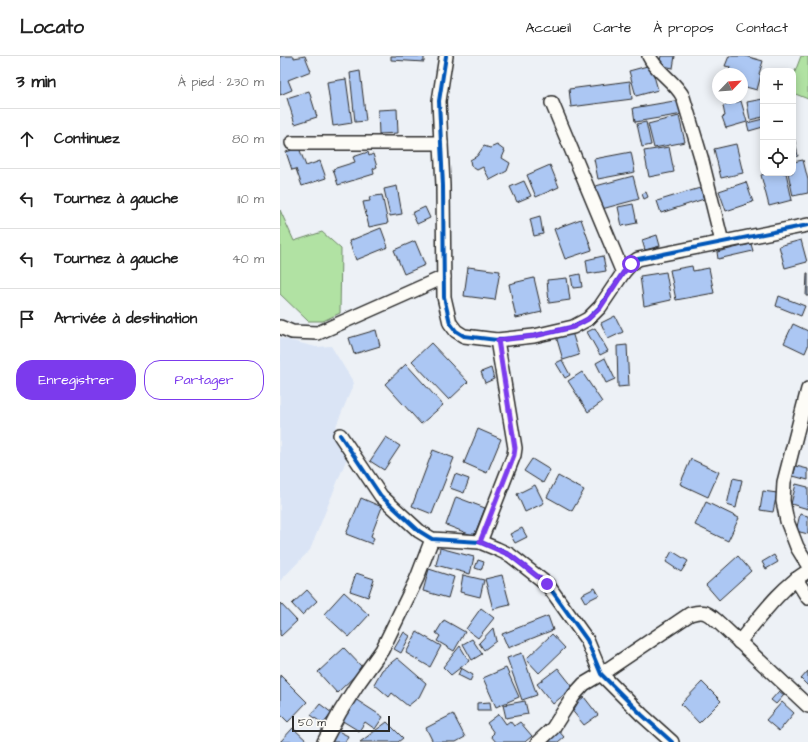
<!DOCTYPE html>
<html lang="fr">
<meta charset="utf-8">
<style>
body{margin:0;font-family:"Architects Daughter",sans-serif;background:#f6f6f6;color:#222}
.controls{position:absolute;right:12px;top:12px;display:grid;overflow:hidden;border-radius:8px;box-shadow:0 2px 10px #0003}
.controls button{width:36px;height:36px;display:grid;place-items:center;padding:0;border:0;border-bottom:1px solid #e0e0e0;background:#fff;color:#222;font:20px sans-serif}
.compass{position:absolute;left:432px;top:12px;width:36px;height:36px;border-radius:50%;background:#fff;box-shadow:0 2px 10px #0003;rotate:65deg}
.scale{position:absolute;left:12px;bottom:10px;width:98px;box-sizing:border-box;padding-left:4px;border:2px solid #2b2b2b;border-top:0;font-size:11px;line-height:14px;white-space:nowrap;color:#2b2b2b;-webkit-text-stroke:3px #fdfcf7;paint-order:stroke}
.stop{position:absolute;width:12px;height:12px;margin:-9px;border:3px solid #7c3aed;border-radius:50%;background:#fff}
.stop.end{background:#7c3aed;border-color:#fff;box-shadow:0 1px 4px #0008}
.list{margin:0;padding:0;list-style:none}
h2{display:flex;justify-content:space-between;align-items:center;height:52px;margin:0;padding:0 16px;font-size:17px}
h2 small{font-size:13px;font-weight:400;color:#767676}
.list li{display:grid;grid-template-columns:26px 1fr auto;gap:12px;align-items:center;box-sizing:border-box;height:60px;padding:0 16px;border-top:1px solid #e0e0e0}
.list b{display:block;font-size:15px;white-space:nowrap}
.list em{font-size:13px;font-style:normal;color:#767676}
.actions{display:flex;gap:8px;padding:12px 16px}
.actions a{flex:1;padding:9px 0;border:1px solid #7c3aed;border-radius:16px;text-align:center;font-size:14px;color:#7c3aed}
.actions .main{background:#7c3aed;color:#fff}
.icon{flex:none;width:22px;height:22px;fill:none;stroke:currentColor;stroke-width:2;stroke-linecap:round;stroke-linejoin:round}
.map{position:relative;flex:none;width:528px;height:686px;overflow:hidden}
header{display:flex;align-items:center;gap:24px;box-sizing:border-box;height:56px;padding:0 20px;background:#fff;border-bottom:1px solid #e0e0e0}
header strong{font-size:19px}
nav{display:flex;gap:22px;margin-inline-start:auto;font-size:14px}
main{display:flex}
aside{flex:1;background:#fff}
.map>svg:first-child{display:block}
.built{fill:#dae4f5}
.green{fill:#b1e2a3;stroke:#6e8667}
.building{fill:#acc7f3;stroke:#2b2b2b}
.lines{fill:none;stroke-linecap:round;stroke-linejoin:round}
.minor-casing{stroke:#2b2b2b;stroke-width:16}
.minor{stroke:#fdfcf7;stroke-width:13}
.cycleway-casing{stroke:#fdfcf7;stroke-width:6}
.cycleway{stroke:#0057b8;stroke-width:4}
.route{stroke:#7c3aed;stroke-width:5}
</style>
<header>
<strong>Locato</strong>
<nav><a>Accueil</a><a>Carte</a><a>À propos</a><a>Contact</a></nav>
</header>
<main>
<aside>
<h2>3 min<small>À pied · 230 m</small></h2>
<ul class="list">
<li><svg class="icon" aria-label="ahead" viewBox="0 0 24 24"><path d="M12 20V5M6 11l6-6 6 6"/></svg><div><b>Continuez</b></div><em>80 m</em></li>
<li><svg class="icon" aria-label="left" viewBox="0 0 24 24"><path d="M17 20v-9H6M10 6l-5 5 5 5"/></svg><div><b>Tournez à gauche</b></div><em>110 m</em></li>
<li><svg class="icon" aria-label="left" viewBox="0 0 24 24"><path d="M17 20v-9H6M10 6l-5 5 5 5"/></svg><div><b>Tournez à gauche</b></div><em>40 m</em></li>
<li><svg class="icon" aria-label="arrive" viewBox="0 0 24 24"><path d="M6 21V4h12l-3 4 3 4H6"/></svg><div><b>Arrivée à destination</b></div></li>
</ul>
<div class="actions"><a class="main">Enregistrer</a><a>Partager</a></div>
</aside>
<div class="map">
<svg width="528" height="686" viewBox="0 0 528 686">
<rect width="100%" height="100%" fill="#edf1f6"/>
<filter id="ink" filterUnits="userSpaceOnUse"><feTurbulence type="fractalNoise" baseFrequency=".025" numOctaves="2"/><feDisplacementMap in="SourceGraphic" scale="8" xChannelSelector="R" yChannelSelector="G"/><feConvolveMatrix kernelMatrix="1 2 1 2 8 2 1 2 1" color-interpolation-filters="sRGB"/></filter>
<g filter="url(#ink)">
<polygon class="built" points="0,282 36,291 51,290 74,327 54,375 67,402 30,494 0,525"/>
<g class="green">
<polygon points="521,0 528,0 528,43 513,37 513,21"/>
<polygon points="0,154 14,185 42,176 61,193 60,257 43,265 28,265 0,238"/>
</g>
<g class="building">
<polygon points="0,0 14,0 14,2 25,0 31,15 8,24 12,34 0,39"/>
<polygon points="111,0 144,0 144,6 111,4"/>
<polygon points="381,0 395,0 393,12 379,9"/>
<polygon points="449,0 465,0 483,5 479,18 481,19 477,34 462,30 462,18 448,18 450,11 445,10"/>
<polygon points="371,9 378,34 356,40 349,15"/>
<polygon points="80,15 86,65 75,66 70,17"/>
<polygon points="66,23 72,67 53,70 47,26"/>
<polygon points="350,25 352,43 291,51 289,33"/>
<polygon points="29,35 37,61 15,68 7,42"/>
<polygon points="483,43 483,61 470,64 467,46"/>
<polygon points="400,44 403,58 355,66 353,52"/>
<polygon points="461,45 467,66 446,72 442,61 445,60 443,50"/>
<polygon points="117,53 118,77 99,78 98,54"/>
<polygon points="399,60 405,86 374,92 368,68"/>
<polygon points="483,63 483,71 469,75 467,67"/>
<polygon points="366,66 371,89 362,91 357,68"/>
<polygon points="513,76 518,100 513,101"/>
<polygon points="456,88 463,117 441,122 434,93"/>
<polygon points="217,89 225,95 222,102 230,107 227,115 210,124 203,111 197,114 191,110 190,104 197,100 204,90 210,92"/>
<polygon points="389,91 394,116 369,121 364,95"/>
<polygon points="19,92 26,110 40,105 46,122 22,130 16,113 12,114 6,96"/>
<polygon points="88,96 89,100 93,98 97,111 93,113 94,118 58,129 53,113 75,106 73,101"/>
<polygon points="351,96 355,116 318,123 314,103"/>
<polygon points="523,104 528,124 528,137 513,140 508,117 513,117 513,106"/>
<polygon points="270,109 279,131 256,141 247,119"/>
<polygon points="489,117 506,117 512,144 489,150 481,119"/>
<polygon points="353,120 359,143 318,154 312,131"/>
<polygon points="244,125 251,140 237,146 230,131"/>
<polygon points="466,126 473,146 446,155 439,135"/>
<polygon points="117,130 122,158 110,160 104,133"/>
<polygon points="420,132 424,143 381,157 377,145"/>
<polygon points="366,136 368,141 364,143 362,138"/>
<polygon points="102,139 108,167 89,171 83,146 90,145 89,141"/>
<polygon points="353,148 357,167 342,170 338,151"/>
<polygon points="145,151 150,162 137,168 132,157"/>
<polygon points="260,160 263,178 254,180 250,163"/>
<polygon points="301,163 312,194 285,203 274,173"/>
<polygon points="101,172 108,191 76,204 69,185"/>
<polygon points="377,179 380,190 365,194 362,184"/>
<polygon points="521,184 527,206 505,212 499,190"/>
<polygon points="135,185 145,209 124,218 114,194"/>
<polygon points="471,188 473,195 438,203 437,196"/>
<polygon points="323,200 326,215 308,218 306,204"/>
<polygon points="412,210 413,215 429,212 434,237 396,244 390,214"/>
<polygon points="188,211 220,215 215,244 184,240"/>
<polygon points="386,216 391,244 364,250 360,220"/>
<polygon points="527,217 528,217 528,240 526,240"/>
<polygon points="300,218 302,231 293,232 291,220"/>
<polygon points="254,222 262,256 236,262 229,228"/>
<polygon points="287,222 290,244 269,247 267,224"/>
<polygon points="499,240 525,250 521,260 496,250"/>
<polygon points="335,260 343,276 328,283 321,267"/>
<polygon points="513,268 528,275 528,290 525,297 504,287"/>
<polygon points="315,272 328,295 320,299 307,276"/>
<polygon points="96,274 100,290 74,298 69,282"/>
<polygon points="292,276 299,299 283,304 276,280"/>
<polygon points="151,287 188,326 169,344 132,305"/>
<polygon points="347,289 349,330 338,331 337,290"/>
<polygon points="325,302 335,323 326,327 316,307"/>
<polygon points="282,304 290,319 285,322 276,307"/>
<polygon points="126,308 163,349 141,368 105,328"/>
<polygon points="211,312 214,323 205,327 201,316"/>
<polygon points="302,316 322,346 308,356 288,325"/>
<polygon points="198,373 221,383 207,417 184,407"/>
<polygon points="106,381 120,390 104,414 90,405"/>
<polygon points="153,394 174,402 152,458 132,450"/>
<polygon points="252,403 270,414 263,427 244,415"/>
<polygon points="411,403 439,416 428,441 400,428"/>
<polygon points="516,410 528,413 528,424 513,420"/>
<polygon points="175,418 189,423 184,437 170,432"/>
<polygon points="278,420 304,434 292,455 267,441"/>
<polygon points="453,422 462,424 456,452 447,449"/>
<polygon points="516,428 528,431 528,453 511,448"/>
<polygon points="255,429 264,447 245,456 237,438"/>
<polygon points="483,435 497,437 493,456 480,454"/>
<polygon points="176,441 205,452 194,480 166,469"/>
<polygon points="81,442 102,451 91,480 94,482 92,488 66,478"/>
<polygon points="426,446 459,462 448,485 415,469"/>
<polygon points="520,458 528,460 528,478 516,475"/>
<polygon points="242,472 247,481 235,487 230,478"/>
<polygon points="160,492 194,501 190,518 156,509"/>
<polygon points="392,495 408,505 401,516 386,506"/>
<polygon points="494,499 498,506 486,513 482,506"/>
<polygon points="458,500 471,515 439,544 426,529"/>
<polygon points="198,504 204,506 201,514 195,512"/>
<polygon points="149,513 174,521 168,542 143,535"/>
<polygon points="76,517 94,523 88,541 70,535"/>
<polygon points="183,519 204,524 200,541 180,536"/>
<polygon points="222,519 230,549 213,553 205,523"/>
<polygon points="315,532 319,539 305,546 301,539"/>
<polygon points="27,534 37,545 22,559 12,548"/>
<polygon points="64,536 89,559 69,581 44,558"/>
<polygon points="0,547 17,565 1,580 0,579"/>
<polygon points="201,552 214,562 198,582 186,573"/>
<polygon points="268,560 273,574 228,592 222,578"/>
<polygon points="164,564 185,576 174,595 157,585 160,580 156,577"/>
<polygon points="213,572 216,585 204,594 199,587"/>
<polygon points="124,576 130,580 121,597 114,593"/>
<polygon points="137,576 161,590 150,611 126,597"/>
<polygon points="272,578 285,592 259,617 246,603"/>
<polygon points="192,583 202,598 192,604 183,588"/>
<polygon points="180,590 189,605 171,619 163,611"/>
<polygon points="64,592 83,612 57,637 38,616"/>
<polygon points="242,597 257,639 242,644 227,602"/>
<polygon points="117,602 146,627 139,641 128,650 112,637 109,641 94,628 102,614"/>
<polygon points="181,612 193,619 190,625 178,619"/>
<polygon points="226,612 239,641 216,651 203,622"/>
<polygon points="278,612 293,631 273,648 257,628"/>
<polygon points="528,615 528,630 521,623"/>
<polygon points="0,619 27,646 8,666 0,658"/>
<polygon points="422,626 441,645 419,667 401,648"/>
<polygon points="499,635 504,639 496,648 491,644"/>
<polygon points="304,641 318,659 304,669 290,652"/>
<polygon points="75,643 103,661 95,673 85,666 79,675 61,664"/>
<polygon points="245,645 248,658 226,662 223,649"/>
<polygon points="210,646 211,654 197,654 197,647"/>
<polygon points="502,646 514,657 499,675 486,664"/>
<polygon points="40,648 52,657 43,668 31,659"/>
<polygon points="173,658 185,681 176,686 153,686 146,672"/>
<polygon points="219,658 226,668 230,665 234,670 240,666 252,680 245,686 216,686 211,680 214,677 207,667"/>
<polygon points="107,666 123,682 118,686 80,686"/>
<polygon points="13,672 28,686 0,686"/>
<polygon points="277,673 284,681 278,686 265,686"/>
<polygon points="56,674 68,680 65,686 50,686"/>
</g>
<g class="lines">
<g class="minor-casing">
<g id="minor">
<polyline points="166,0 159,45 163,130 164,241 170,267 176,275 184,280 217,284 254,280 293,271 308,263 320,251 343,217 351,208 358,203 528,169"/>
<path d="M 369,0 C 377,17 395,25 403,41 L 421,101 L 442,186"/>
<polyline points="272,47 343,217"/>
<polyline points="12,87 161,87"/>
<polyline points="0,271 12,276 38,277 164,221"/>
<polyline points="528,333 504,426 503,445 507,465 517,491 528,509"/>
<polyline points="60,379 101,440 139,475 152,483 200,486 217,493 230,499 267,528 307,584 321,618 362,659 392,686"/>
<polyline points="200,486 234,399 235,392 217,284"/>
<polyline points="516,523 528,542"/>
<path d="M 459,586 C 480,561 500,532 528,515"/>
<polyline points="44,686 60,656 77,629 102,594 137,522 152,483"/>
<path d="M 258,686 L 273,672 L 294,639 L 304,628 L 321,618 L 410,558 C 424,554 426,556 437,565 L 528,650"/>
</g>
</g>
<use href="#minor" class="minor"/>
<g class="cycleway-casing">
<g id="cycleway">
<polyline points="166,0 159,45 163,130 164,241 170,267 176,275 184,280 217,284 254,280 293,271 308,263 320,251 343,217 351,208 358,203 528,169"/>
<polyline points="60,379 101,440 139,475 152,483 200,486 217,493 230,499 267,528 307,584 321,618 362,659 392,686"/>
</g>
</g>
<use href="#cycleway" class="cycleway"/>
</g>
</g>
<g class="lines" filter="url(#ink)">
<polyline class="route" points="267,528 230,499 200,486 234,399 235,392 218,284 254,280 293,271 308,263 320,252 343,217 351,208"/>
</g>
</svg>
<div class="controls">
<button>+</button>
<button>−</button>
<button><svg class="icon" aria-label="locate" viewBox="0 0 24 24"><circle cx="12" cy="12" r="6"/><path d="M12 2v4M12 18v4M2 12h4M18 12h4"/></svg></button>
</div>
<svg class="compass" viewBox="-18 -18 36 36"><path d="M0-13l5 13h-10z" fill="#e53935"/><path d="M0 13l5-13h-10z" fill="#767676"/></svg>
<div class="scale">50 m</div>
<div class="stop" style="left:351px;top:208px"></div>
<div class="stop end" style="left:267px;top:528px"></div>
</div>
</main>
